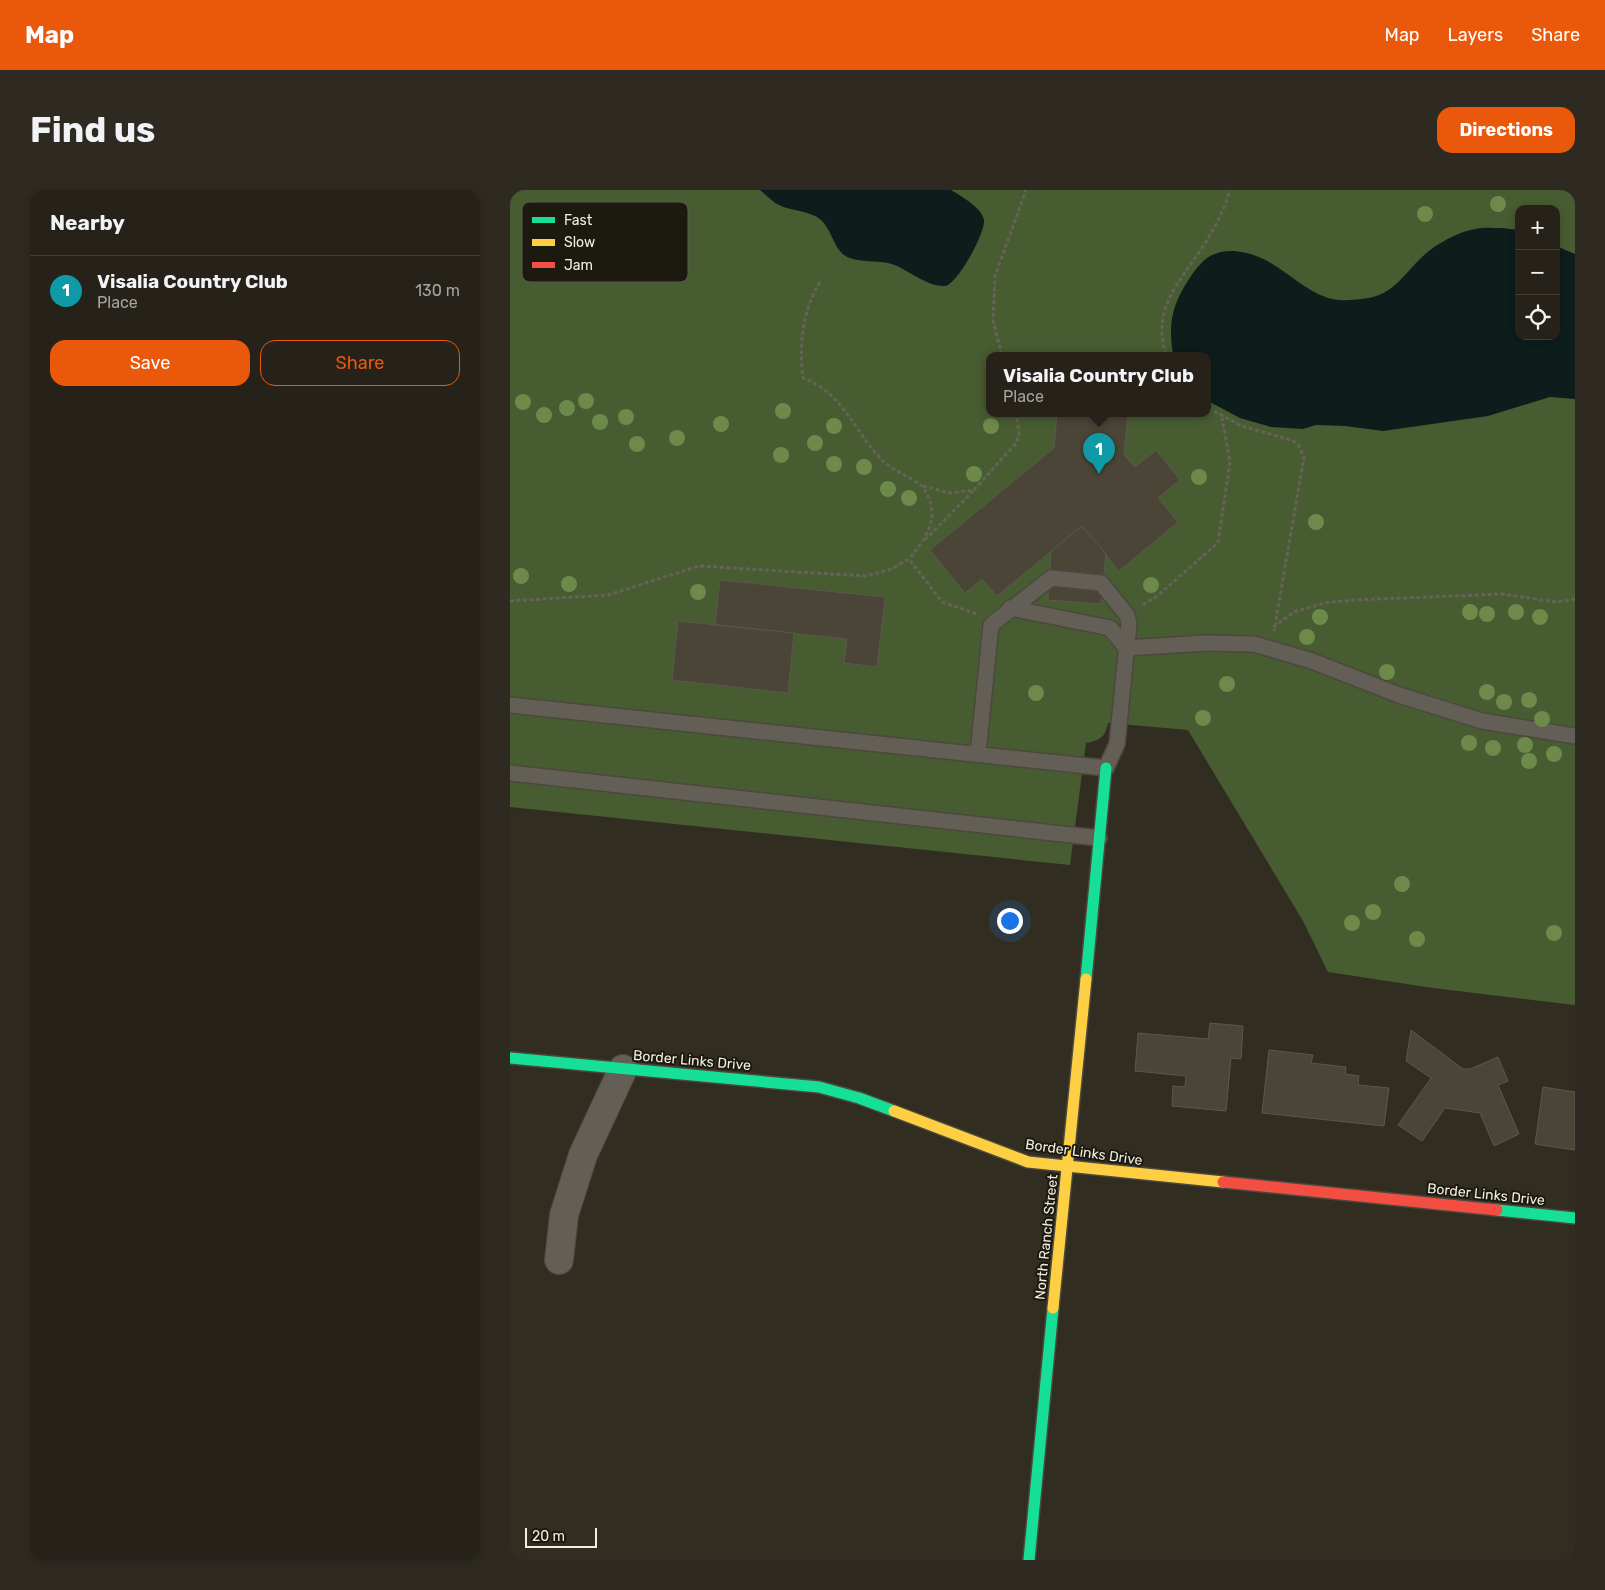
<!DOCTYPE html>
<meta charset="utf-8">
<style>
body{margin:0;font-family:Rubik,sans-serif;background:#2e2a22;color:#f1f3f6}
.controls{position:absolute;right:15px;top:15px;display:grid;overflow:hidden;border-radius:10px;box-shadow:0 2px 8px #0003}
.controls button{width:45px;height:45px;display:grid;place-items:center;padding:0;border:0;border-bottom:1px solid #423f38;background:#262219;color:#f1f3f6;font:25px sans-serif}
.scale{position:absolute;left:15px;bottom:12px;width:72px;box-sizing:border-box;padding-left:5px;border:2px solid #f2ede0;border-top:0;font-size:14px;line-height:18px;white-space:nowrap;color:#f2ede0;-webkit-text-stroke:4px #1c190f;paint-order:stroke}
.you{position:absolute;left:499px;top:730px;width:18px;height:18px;margin:-12px;border:4px solid #fff;border-radius:50%;background:#1a73e8;box-shadow:0 0 0 8px #1a73e833}
.badge{display:grid;place-items:center;width:32px;height:32px;border-radius:50%;background:#ea580c;color:#fff;font-size:16px;font-weight:700}
.pin{position:absolute;translate:-50% -41px;filter:drop-shadow(0 1px 2px #0008)}
.pin::after{content:'';position:absolute;top:26px;width:18px;height:15px;background:inherit;clip-path:polygon(0 0,100% 0,50% 100%)}
.popup{position:absolute;left:476px;top:162px;width:225px;height:65px;box-sizing:border-box;display:grid;place-content:center;border-radius:10px;background:#262219;filter:drop-shadow(0 1px 4px #0005);font-size:16px;white-space:nowrap;color:#a4a4a2}
.popup b{font-size:19px;color:#f1f3f6}
.popup::after{content:'';position:absolute;left:50%;top:100%;margin-left:-10px;border:10px solid transparent;border-top-color:#262219}
.list{margin:0;padding:0;list-style:none}
h2{display:flex;justify-content:space-between;align-items:center;height:65px;margin:0;padding:0 20px;font-size:21px}
h2 small{font-size:16px;font-weight:400;color:#a4a4a2}
.list li{display:grid;grid-template-columns:32px 1fr auto;gap:15px;align-items:center;box-sizing:border-box;height:70px;padding:0 20px;border-top:1px solid #423f38}
.list b{display:block;font-size:19px;white-space:nowrap}
.list p{margin:0;font-size:16px;white-space:nowrap;color:#a4a4a2}
.list em{font-size:16px;font-style:normal;color:#a4a4a2}
.actions{display:flex;gap:10px;padding:15px 20px}
.actions a{flex:1;padding:11px 0;border:1px solid #ea580c;border-radius:15px;text-align:center;font-size:18px;color:#ea580c}
.actions .main{background:#ea580c;color:#fff}
.icon{flex:none;width:28px;height:28px;fill:none;stroke:currentColor;stroke-width:2;stroke-linecap:round;stroke-linejoin:round}
.map{position:relative;flex:none;width:1065px;height:1370px;overflow:hidden;border-radius:15px}
header{display:flex;align-items:center;gap:30px;box-sizing:border-box;height:70px;padding:0 25px;background:#ea580c;color:#fff}
header strong{font-size:24px}
nav{display:flex;gap:28px;margin-inline-start:auto;font-size:18px}
.intro{display:flex;align-items:center;justify-content:space-between;box-sizing:border-box;height:120px;padding:0 30px}
h1{margin:0;font-size:35px}
.button{padding:12px 22px;border-radius:15px;background:#ea580c;color:#fff;font-size:18px;font-weight:700}
main{display:flex;gap:30px;padding:0 30px}
aside{flex:1;background:#262219;border-radius:15px;box-shadow:0 2px 8px #0003}
.map>svg:first-child{display:block}
.green{fill:#485c32;fill-rule:evenodd}
.water{fill:#0d1d1c}
.building{fill:#4b4537;stroke:#5c574d}
.lines{fill:none;stroke-linecap:round;stroke-linejoin:round}
.lane-casing{stroke:#4c483e;stroke-width:18}
.street-casing{stroke:#4c483e;stroke-width:30}
.fast-casing{stroke:#4c483e;stroke-width:14}
.slow-casing{stroke:#4c483e;stroke-width:14}
.jam-casing{stroke:#4c483e;stroke-width:14}
.path{stroke:#65625a;stroke-width:3;stroke-dasharray:4 2.5;stroke-linecap:butt}
.lane{stroke:#635f57;stroke-width:15}
.street{stroke:#635f57;stroke-width:28}
.fast{stroke:#16e098;stroke-width:11}
.slow{stroke:#ffcf43;stroke-width:11}
.jam{stroke:#f24e42;stroke-width:11}
.tree{fill:#6e8a4a}
.labels{text-anchor:middle;stroke-width:4;stroke-linejoin:round;paint-order:stroke}
.street-label{font-size:14px;fill:#f2ede0;stroke:#1c190f}
.key{fill:#1c190f;stroke:#5c594e;stroke-width:1}
.key-label{font-size:14px;fill:#f2ede0}
</style>
<header>
<strong>Map</strong>
<nav><a>Map</a><a>Layers</a><a>Share</a></nav>
</header>
<div class="intro"><h1>Find us</h1><a class="button">Directions</a></div>
<main>
<aside>
<h2>Nearby<small></small></h2>
<ul class="list">
<li><span class="badge" style="background:#0f9aa8">1</span><div><b>Visalia Country Club</b><p>Place</p></div><em>130 m</em></li>
</ul>
<div class="actions"><a class="main">Save</a><a>Share</a></div>
</aside>
<div class="map">
<svg width="1065" height="1370" viewBox="0 0 1065 1370">
<rect width="100%" height="100%" fill="#322d21"/>
<path class="green" d="M 0,0 L 1065,0 L 1065,815 L 923,798 L 818,782 L 793,731 L 678,540 L 598,533 C 595,548 590,550 576,553 L 560,675 L 0,617 ZM 1009,19 L 1046,19 L 1046,146 L 1009,146 ZM 480,165 L 698,165 L 698,223 L 480,223 Z"/>
<g class="water">
<path d="M 250,0 L 441,0 C 451,6 472,18 474,30 C 476,42 447,95 435,96 C 417,97 399,80 382,74 C 368,70 350,73 337,67 C 324,60 322,40 311,30 C 301,21 283,21 271,16 C 264,13 256,5 250,0 Z"/>
<path d="M 992,38 L 1009,40 L 1009,146 L 1046,146 L 1046,56 L 1065,64 L 1065,209 L 1040,207 L 978,226 L 873,241 L 835,236 L 806,235 L 793,239 L 761,237 L 730,228 L 698,211 L 698,165 L 663,164 C 658,133 662,115 679,89 C 691,71 701,60 724,61 C 765,64 783,96 818,108 C 831,112 846,110 859,108 C 882,104 894,85 909,70 C 922,56 947,42 965,39 C 974,37 983,38 992,38 Z"/>
</g>
<g class="building">
<polygon points="547,223 618,223 614,265 625,277 646,260 670,290 648,308 668,332 609,381 572,336 487,406 472,389 455,403 420,360 544,258"/>
<polygon points="572,336 596,364 591,414 538,410 541,361"/>
<polygon points="210,390 375,407 367,477 334,473 337,449 205,435"/>
<polygon points="168,431 284,443 278,503 162,490"/>
<polygon points="700,833 733,836 731,869 721,868 716,921 662,916 663,896 675,897 676,886 625,881 628,843 698,849"/>
<polygon points="901,840 953,879 960,879 988,867 998,891 988,895 1009,944 984,956 970,923 935,918 912,951 888,935 921,888 896,871"/>
<polygon points="759,860 803,865 801,873 836,877 835,884 849,886 848,895 879,898 874,936 752,923"/>
<polygon points="1033,897 1065,902 1065,960 1025,954"/>
</g>
<g class="lines">
<g class="lane-casing">
<g id="lane">
<polyline points="500,418 600,438 616,458 696,453 744,454 802,471 889,505 972,531 1065,546"/>
<polyline points="0,515 596,578 607,554 619,434 617,425 591,393 541,388 481,435 468,563"/>
<polyline points="0,583 589,648"/>
</g>
</g>
<g class="street-casing">
<polyline id="street" points="49,1070 54,1025 73,965 113,879"/>
</g>
<g class="fast-casing">
<g id="fast">
<polyline points="576,789 596,578"/>
<polyline points="0,868 309,897 349,908 384,921"/>
<polyline points="987,1020 1065,1028"/>
<polyline points="519,1370 543,1118"/>
</g>
</g>
<g class="slow-casing">
<g id="slow">
<polyline points="384,921 518,972 713,992"/>
<polyline points="543,1118 576,789"/>
</g>
</g>
<g class="jam-casing">
<polyline id="jam" points="713,992 987,1020"/>
</g>
<g class="path">
<path d="M 310,92 C 292,121 289,155 293,188 C 333,203 342,238 370,268 C 381,280 399,286 412,296 C 432,325 419,345 399,369"/>
<polyline points="492,165 483,130 485,86 516,0"/>
<path d="M 656,165 C 644,125 661,102 683,71 C 698,50 713,25 720,0"/>
<polyline points="698,218 732,236 781,250 788,254 794,267 764,441"/>
<polyline points="413,296 440,303 464,300 507,252 509,243 506,223"/>
<polyline points="415,350 463,301"/>
<polyline points="0,411 98,405 189,376 355,386 379,380 399,369 432,412 467,424"/>
<polyline points="633,415 646,407 708,353 720,271 712,228"/>
<polyline points="763,437 784,422 814,413 844,410 992,404 1046,412 1065,409"/>
</g>
<use href="#lane" class="lane"/>
<use href="#street" class="street"/>
<use href="#fast" class="fast"/>
<use href="#slow" class="slow"/>
<use href="#jam" class="jam"/>
</g>
<g class="tree">
<circle cx="988" cy="14" r="8"/>
<circle cx="915" cy="24" r="8"/>
<circle cx="76" cy="211" r="8"/>
<circle cx="13" cy="212" r="8"/>
<circle cx="57" cy="218" r="8"/>
<circle cx="273" cy="221" r="8"/>
<circle cx="34" cy="225" r="8"/>
<circle cx="116" cy="227" r="8"/>
<circle cx="90" cy="232" r="8"/>
<circle cx="211" cy="234" r="8"/>
<circle cx="324" cy="236" r="8"/>
<circle cx="481" cy="236" r="8"/>
<circle cx="167" cy="248" r="8"/>
<circle cx="305" cy="253" r="8"/>
<circle cx="127" cy="254" r="8"/>
<circle cx="271" cy="265" r="8"/>
<circle cx="324" cy="274" r="8"/>
<circle cx="354" cy="277" r="8"/>
<circle cx="464" cy="284" r="8"/>
<circle cx="689" cy="287" r="8"/>
<circle cx="378" cy="299" r="8"/>
<circle cx="399" cy="308" r="8"/>
<circle cx="806" cy="332" r="8"/>
<circle cx="11" cy="386" r="8"/>
<circle cx="59" cy="394" r="8"/>
<circle cx="641" cy="395" r="8"/>
<circle cx="188" cy="402" r="8"/>
<circle cx="960" cy="422" r="8"/>
<circle cx="1006" cy="422" r="8"/>
<circle cx="977" cy="424" r="8"/>
<circle cx="810" cy="427" r="8"/>
<circle cx="1030" cy="427" r="8"/>
<circle cx="797" cy="447" r="8"/>
<circle cx="877" cy="482" r="8"/>
<circle cx="717" cy="494" r="8"/>
<circle cx="977" cy="502" r="8"/>
<circle cx="526" cy="503" r="8"/>
<circle cx="1019" cy="510" r="8"/>
<circle cx="994" cy="512" r="8"/>
<circle cx="693" cy="528" r="8"/>
<circle cx="1032" cy="529" r="8"/>
<circle cx="959" cy="553" r="8"/>
<circle cx="1015" cy="555" r="8"/>
<circle cx="983" cy="558" r="8"/>
<circle cx="1044" cy="564" r="8"/>
<circle cx="1019" cy="571" r="8"/>
<circle cx="892" cy="694" r="8"/>
<circle cx="863" cy="722" r="8"/>
<circle cx="842" cy="733" r="8"/>
<circle cx="1044" cy="743" r="8"/>
<circle cx="907" cy="749" r="8"/>
</g>
<g class="labels">
<g class="street-label">
<text transform="translate(182 870) rotate(5)" y="5">Border Links Drive</text>
<text transform="translate(574 962) rotate(8)" y="5">Border Links Drive</text>
<text transform="translate(976 1004) rotate(6)" y="5">Border Links Drive</text>
<text transform="translate(536 1047) rotate(-84)" y="5">North Ranch Street</text>
</g>
</g>
<rect x="12" y="12" width="166" height="80" rx="8" class="key"/>
<rect x="22" y="27" width="23" height="6" fill="#16e098"/>
<rect x="22" y="49" width="23" height="7" fill="#ffcf43"/>
<rect x="22" y="72" width="23" height="6" fill="#f24e42"/>
<g class="key-label">
<text x="54" y="35">Fast</text>
<text x="54" y="57">Slow</text>
<text x="54" y="80">Jam</text>
</g>
</svg>
<div class="controls">
<button>+</button>
<button>−</button>
<button><svg class="icon" aria-label="locate" viewBox="0 0 24 24"><circle cx="12" cy="12" r="6"/><path d="M12 2v4M12 18v4M2 12h4M18 12h4"/></svg></button>
</div>
<div class="scale">20 m</div>
<div class="you"></div>
<div class="pin badge" style="left:589px;top:284px;background:#0f9aa8">1</div>
<div class="popup"><b>Visalia Country Club</b>Place</div>
</div>
</main>
